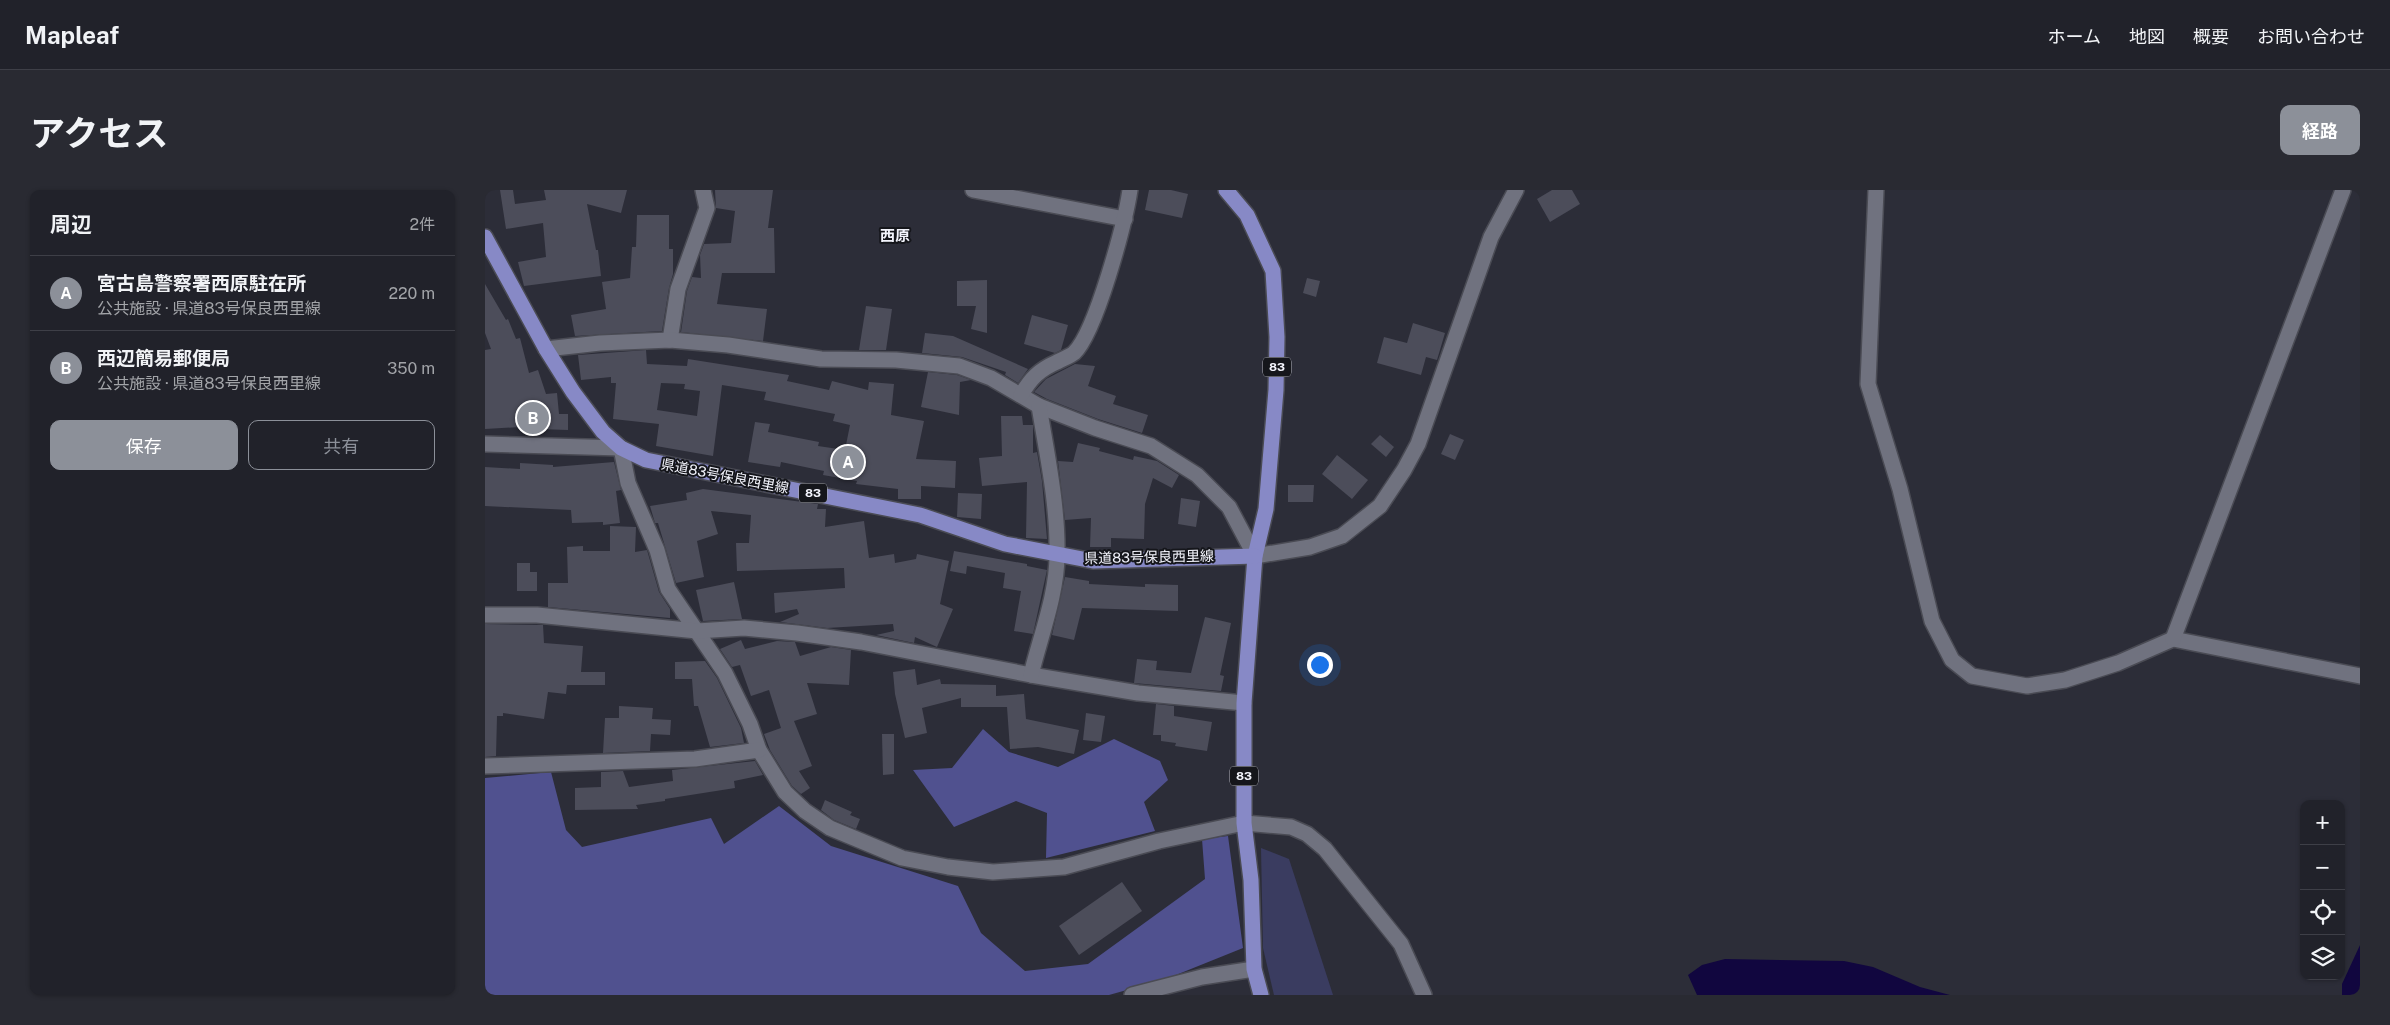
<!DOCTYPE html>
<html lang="ja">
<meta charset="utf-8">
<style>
body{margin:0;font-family:"Public Sans","Noto Sans JP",sans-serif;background:#292a32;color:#f1f3f6}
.controls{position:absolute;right:15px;bottom:15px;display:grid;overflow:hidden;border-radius:10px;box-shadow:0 1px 4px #0004}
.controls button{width:45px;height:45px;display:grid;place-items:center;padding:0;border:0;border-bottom:1px solid #3e3f47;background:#21222a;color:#f1f3f6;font:25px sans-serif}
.you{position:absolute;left:834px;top:474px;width:18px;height:18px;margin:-12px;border:4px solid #fff;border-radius:50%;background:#1a73e8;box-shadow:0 0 0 8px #1a73e833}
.badge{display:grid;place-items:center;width:32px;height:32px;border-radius:50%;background:#8c9099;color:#fff;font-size:16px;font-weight:700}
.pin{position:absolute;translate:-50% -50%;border:2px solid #fff;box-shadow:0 1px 5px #0006}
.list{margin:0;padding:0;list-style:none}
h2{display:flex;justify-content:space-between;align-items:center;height:65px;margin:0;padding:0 20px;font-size:21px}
h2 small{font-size:16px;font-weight:400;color:#a2a4a8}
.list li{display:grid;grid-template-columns:32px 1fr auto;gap:15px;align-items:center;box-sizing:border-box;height:75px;padding:0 20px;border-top:1px solid #3e3f47}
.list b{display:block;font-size:19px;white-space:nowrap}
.list p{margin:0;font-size:16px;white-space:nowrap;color:#a2a4a8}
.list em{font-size:16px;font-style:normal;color:#a2a4a8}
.actions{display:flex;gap:10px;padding:15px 20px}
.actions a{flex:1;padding:11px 0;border:1px solid #8c9099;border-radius:10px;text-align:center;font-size:18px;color:#8c9099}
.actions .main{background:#8c9099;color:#fff}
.icon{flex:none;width:28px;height:28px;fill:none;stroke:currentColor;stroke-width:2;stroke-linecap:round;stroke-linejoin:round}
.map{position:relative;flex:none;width:1875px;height:805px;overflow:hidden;border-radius:10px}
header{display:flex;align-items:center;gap:30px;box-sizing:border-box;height:70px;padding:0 25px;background:#21222a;border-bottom:1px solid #3e3f47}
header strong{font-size:24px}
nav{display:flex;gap:28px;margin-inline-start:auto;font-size:18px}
.intro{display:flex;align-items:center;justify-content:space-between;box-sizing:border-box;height:120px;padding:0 30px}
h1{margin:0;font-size:35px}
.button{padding:12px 22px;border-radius:10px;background:#8c9099;color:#fff;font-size:18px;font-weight:700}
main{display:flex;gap:30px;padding:0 30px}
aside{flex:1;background:#21222a;border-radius:10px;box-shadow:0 1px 4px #0004}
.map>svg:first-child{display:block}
.green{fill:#3a3c60}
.forest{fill:#50518f}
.water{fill:#11063f}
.building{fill:#4c4d5a;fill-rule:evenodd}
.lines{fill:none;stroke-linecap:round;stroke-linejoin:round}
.minor-casing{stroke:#4a4b54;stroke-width:18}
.tertiary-casing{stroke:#4a4b54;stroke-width:18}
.primary-casing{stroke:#4a4b54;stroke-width:18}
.minor{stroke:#70727f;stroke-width:15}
.tertiary{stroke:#70727f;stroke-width:15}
.primary{stroke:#8789c6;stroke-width:15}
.labels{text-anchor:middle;stroke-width:4;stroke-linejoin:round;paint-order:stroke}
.shield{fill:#15161b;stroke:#b0b1b8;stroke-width:1}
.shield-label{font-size:12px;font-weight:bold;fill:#f3f4fc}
.street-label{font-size:14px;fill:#f3f4fc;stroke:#15161b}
.neighbourhood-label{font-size:15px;font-weight:bold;fill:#f3f4fc;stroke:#15161b}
</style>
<header>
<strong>Mapleaf</strong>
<nav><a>ホーム</a><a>地図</a><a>概要</a><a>お問い合わせ</a></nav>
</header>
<div class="intro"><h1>アクセス</h1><a class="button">経路</a></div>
<main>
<aside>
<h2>周辺<small>2件</small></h2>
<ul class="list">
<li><span class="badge">A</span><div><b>宮古島警察署西原駐在所</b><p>公共施設 · 県道83号保良西里線</p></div><em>220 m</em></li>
<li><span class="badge">B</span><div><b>西辺簡易郵便局</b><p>公共施設 · 県道83号保良西里線</p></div><em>350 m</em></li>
</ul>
<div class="actions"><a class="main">保存</a><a>共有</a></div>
</aside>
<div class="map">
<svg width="1875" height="805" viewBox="0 0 1875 805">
<rect width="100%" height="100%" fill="#2c2d38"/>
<polygon class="green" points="776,658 804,669 848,805 789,805 778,758"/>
<g class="forest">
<polygon points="498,539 524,562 573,577 629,549 675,571 683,590 659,612 670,641 561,668 562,623 531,611 469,637 428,580 467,578"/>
<polygon points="66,582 81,640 97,657 226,628 239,654 294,616 346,656 473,696 496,743 540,781 603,774 720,689 717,649 743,646 758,758 681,789 624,805 0,805 0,588"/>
</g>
<g class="water">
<polygon points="1875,755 1875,805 1857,805 1857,794"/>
<polygon points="1240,769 1359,771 1388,777 1435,797 1465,805 1212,805 1203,785 1217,775"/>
</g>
<g class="building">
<polygon points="15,0 28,0 30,14 61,10 59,0 142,0 136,23 102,14 111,60 113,60 116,86 39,96 33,72 61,67 58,33 21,39"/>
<polygon points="230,0 288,0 283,38 289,38 290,83 237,83 232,114 282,119 278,151 196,142 202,101 207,87 216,88 215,65 219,54 246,53 250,21 231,18"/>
<polygon points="664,0 686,0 703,4 697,28 660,20"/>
<polygon points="1067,0 1087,0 1095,14 1065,32 1052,9"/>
<polygon points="152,25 184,25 184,59 188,59 188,84 184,98 177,141 90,146 86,125 121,119 117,92 145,88 147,57 151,57"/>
<polygon points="822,88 835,91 831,107 818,103"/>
<polygon points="502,90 502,143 486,139 491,116 472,116 472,91"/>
<polygon points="0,94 21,130 23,129 31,149 35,148 44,183 53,180 61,204 72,203 74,224 83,224 83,240 53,239 53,236 0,239 0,160 6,159 0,143"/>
<polygon points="381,116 407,119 401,160 374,160"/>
<polygon points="547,125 583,135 576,160 570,163 539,154"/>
<polygon points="928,133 960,143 952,170 941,167 936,185 892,173 899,147 922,153"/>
<polygon points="440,143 468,146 543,179 533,193 520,185 521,182 477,167 437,163"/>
<path d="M 161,160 L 162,174 L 202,176 L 203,169 L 304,185 L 302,191 L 344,200 L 347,191 L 383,200 L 384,192 L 409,194 L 406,225 L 439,231 L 431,269 L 471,271 L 470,298 L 436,296 L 436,309 L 413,309 L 413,299 L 371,294 L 372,291 L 338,285 L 339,281 L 296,272 L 295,277 L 263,272 L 270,232 L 285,234 L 283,242 L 334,252 L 333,256 L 360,260 L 365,235 L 348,231 L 350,224 L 279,210 L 281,202 L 237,195 L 228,266 L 171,256 L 174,234 L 128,229 L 131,193 L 126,193 L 126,187 L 96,190 L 93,165 ZM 176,193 L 200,194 L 199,199 L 215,201 L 212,226 L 172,220 Z"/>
<polygon points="590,174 610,176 603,196 631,206 628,214 663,225 657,243 613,229 562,209 549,202 561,189"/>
<polygon points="443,182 472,185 486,190 475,192 474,225 436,217"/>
<polygon points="516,226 537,226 538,235 548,235 548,263 552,262 557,291 562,349 541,348 542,292 497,296 494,268 517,266"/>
<polygon points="965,244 979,250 970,270 956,264"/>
<polygon points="895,245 909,257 901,267 886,254"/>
<polygon points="593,253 615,258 614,261 648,270 649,266 672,271 694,285 687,298 668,288 660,314 659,349 626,348 626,357 605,357 606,328 580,330 573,271 588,272"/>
<polygon points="852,265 883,290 867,309 837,284"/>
<polygon points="129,272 136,300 131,301 135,333 118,335 118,332 87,333 86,320 0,316 0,277 35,279 35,273 68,275 68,277"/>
<polygon points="803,295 829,295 828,312 803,312"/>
<polygon points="218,299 333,314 332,319 341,319 340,337 379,331 384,368 409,364 410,373 431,369 432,364 464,371 455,414 468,419 452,457 430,447 429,453 391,445 409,441 408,434 342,438 295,432 314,424 312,419 290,423 289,403 360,398 359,378 252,381 251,353 264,353 266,325 226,321 233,344 212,351 219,387 191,393 173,333 170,333 165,316 202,310 201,303"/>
<polygon points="473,303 497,304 496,329 472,327"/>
<polygon points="696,308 715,311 711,337 693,334"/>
<polygon points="125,336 151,337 150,362 162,360 174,402 185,419 185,428 63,417 63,393 83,393 82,357 98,356 98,361 125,361"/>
<polygon points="469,361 542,374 542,376 562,380 548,444 529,441 536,401 518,398 520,383 482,376 481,384 465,381"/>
<polygon points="32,373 45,373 45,382 52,382 52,401 32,401"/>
<polygon points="580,387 604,391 604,394 660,397 660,394 693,395 693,421 597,418 589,450 567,445"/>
<polygon points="249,392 257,429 218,431 211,400"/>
<polygon points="720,427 746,433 735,485 739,486 736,501 649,493 652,469 672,471 671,480 706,483"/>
<polygon points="0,434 58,435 59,453 98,456 96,482 120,482 120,495 82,495 81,504 63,502 59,529 18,523 18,526 12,526 11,566 0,567"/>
<polygon points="256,450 260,459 292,451 310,452 315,466 346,457 366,460 364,495 322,493 332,524 309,531 327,576 314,581 325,598 316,604 307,596 285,560 279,544 296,538 284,500 266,506 255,475 247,477 235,459"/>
<polygon points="220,471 232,488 256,538 259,553 225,557 213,516 209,516 207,489 190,489 190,472"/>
<polygon points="430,479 432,495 455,489 456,494 511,495 511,506 539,504 541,529 594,540 589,564 553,557 525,559 522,517 476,517 476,508 437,518 442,543 420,548 410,504 408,482"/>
<polygon points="671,514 689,516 689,526 727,532 722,561 690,556 691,553 676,551 676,545 668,545"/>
<polygon points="134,516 168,518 167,529 186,530 185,545 166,544 165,561 118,563 120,528 134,528"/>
<polygon points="601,523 620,526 616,552 598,550"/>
<polygon points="397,544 409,544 409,584 398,585"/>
<polygon points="270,571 278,585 249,591 250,598 180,609 180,611 151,615 153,619 90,620 90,598 116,597 116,582 138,581 144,597 188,591 187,580"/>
<polygon points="340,610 367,622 365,625 375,629 371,639 349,630 336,620"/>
<polygon points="637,692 657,721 594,765 574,736"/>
</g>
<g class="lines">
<g class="minor-casing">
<g id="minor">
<polyline points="488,0 640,29"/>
<polyline points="1391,0 1383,194 1415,299 1447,431 1467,470 1487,486 1542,496 1580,490 1633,473 1688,449 1875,486"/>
<polyline points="185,150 193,99 222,18 218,0"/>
<polyline points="61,159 115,153 185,150 243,155 336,169 411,170 474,176 506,188 554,216 610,238 666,256 712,285 744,317 770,366"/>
<path d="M 536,205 C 546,188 554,180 572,172 C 577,169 584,167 589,163 C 611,142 640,33 645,0"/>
<polyline points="136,258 143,293 172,360 183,399 240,483 265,534 274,560 300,602 320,621 345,638 417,668 463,677 508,682 579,677 674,651 759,633 806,637 822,644 840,659 916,754 939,805"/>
<polyline points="0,425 52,425 212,441 259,438 312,443 376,452 546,485 653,503 759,513"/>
<polyline points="1688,449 1858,0"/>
<path d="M 546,485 C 555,447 572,405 572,365 C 573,315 562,265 554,216"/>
<polyline points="0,576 210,569 274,560"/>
</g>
</g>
<g class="tertiary-casing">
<g id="tertiary">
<polyline points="0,254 136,258"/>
<polyline points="770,366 825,357 857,346 895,316 919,280 933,254 1006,47 1031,0"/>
<polyline points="647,805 717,787 769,779"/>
</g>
</g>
<g class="primary-casing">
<g id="primary">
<polyline points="741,0 762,25 788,81 792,147 791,200 781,319 770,366 759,513 759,633 766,690 769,779 776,805"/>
<polyline points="0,47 61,159 88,202 118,242 136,258 161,270 435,325 520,354 608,371 770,366"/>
</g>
</g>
<use href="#minor" class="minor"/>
<use href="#tertiary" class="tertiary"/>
<use href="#primary" class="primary"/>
</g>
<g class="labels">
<g class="shield">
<rect x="778" y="167.5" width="28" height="19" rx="4"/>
<rect x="314" y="293.5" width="28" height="19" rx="4"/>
<rect x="745" y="576.5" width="28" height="19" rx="4"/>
</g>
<g class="shield-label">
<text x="792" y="181">83</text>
<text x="328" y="307">83</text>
<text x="759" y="590">83</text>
</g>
<g class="street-label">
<text transform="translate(240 286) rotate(11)" y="5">県道83号保良西里線</text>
<text transform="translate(664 367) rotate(-1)" y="5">県道83号保良西里線</text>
</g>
<g class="neighbourhood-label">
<text x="410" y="51">西原</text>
</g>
</g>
</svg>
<div class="controls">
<button>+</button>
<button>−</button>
<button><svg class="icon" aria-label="locate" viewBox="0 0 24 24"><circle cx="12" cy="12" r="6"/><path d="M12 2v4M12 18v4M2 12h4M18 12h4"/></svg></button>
<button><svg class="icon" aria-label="layers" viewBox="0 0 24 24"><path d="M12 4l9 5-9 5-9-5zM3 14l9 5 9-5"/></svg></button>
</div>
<div class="you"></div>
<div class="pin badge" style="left:363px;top:272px">A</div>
<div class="pin badge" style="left:48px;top:228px">B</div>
</div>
</main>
